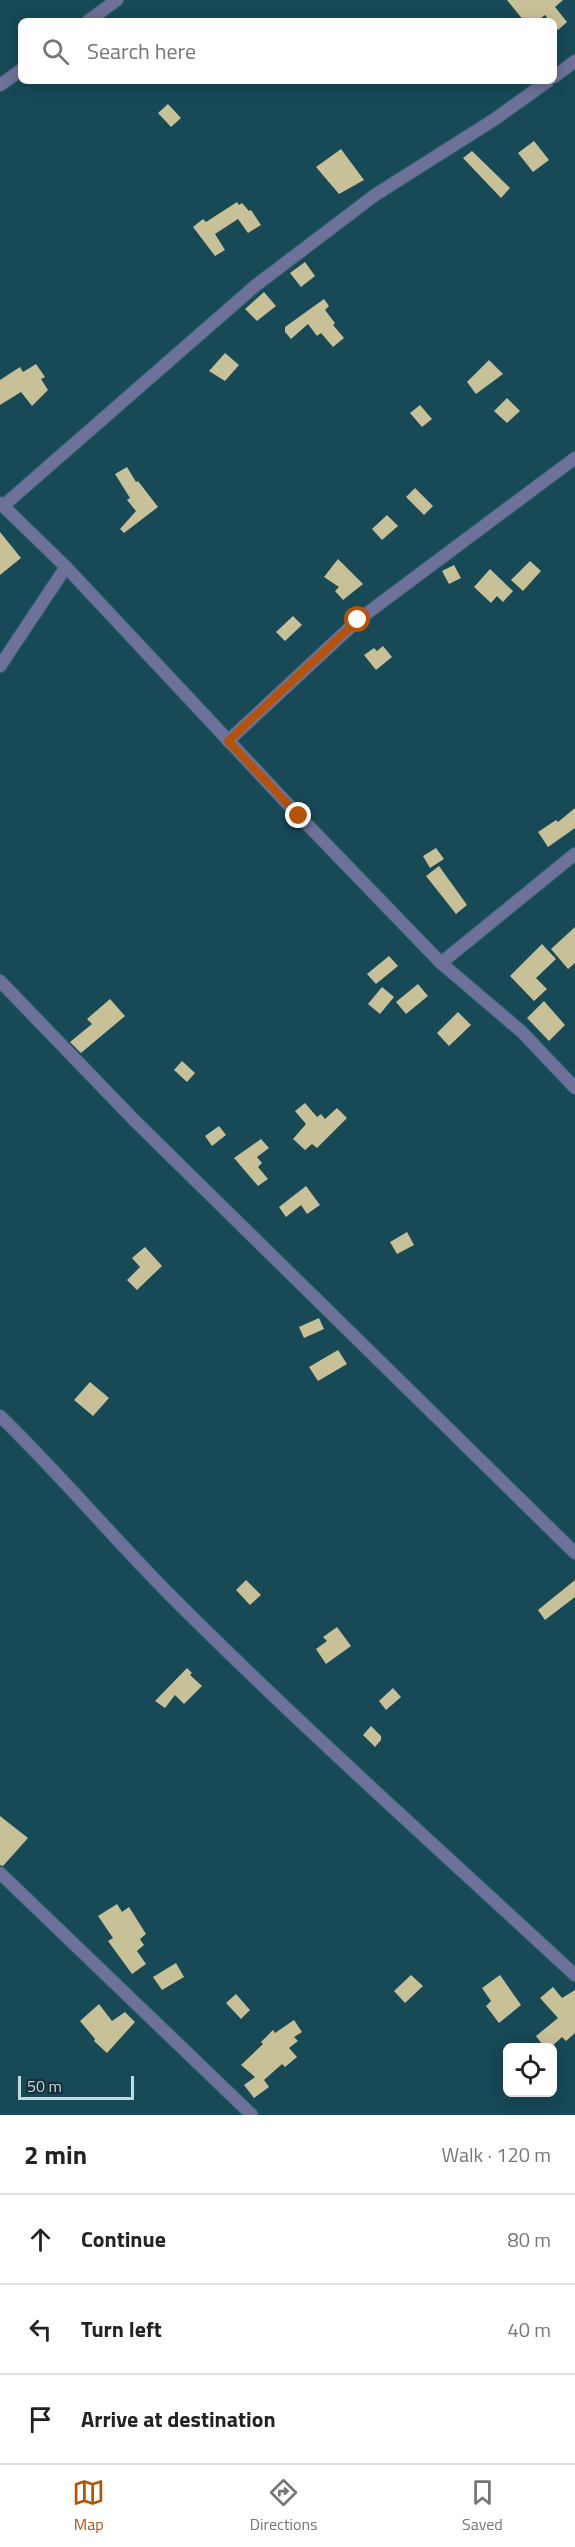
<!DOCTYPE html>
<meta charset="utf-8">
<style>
body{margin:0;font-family:"Titillium Web",sans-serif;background:#f2f2f2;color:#222}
.controls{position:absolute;right:18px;bottom:18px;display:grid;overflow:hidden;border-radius:9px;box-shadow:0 3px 15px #0003}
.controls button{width:54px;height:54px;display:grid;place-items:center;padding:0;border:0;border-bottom:2px solid #e0e0e0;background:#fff;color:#222;font:30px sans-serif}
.scale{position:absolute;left:18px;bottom:15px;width:116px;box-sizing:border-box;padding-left:6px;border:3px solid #c1dae2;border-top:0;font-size:16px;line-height:21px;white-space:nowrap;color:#c1dae2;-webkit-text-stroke:4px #182c33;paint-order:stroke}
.stop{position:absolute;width:18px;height:18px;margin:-14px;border:4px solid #b45309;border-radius:50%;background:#fff}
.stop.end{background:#b45309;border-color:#fff;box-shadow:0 2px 6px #0008}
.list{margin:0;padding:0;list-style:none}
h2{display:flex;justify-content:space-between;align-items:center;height:78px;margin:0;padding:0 24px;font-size:26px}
h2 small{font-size:20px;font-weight:400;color:#767676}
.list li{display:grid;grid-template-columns:39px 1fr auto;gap:18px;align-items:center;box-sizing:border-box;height:90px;padding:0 24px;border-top:2px solid #e0e0e0}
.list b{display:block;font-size:22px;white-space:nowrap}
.list em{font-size:20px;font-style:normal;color:#767676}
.icon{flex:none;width:33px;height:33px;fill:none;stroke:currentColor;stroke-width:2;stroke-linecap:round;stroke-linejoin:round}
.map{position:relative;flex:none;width:575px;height:2115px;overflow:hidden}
.search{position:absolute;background:#fff;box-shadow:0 3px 15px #0003;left:18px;right:18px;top:18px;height:66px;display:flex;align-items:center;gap:15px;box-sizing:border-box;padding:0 21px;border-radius:9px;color:#767676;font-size:22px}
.sheet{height:348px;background:#fff}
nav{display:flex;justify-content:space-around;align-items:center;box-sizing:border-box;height:84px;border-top:2px solid #e0e0e0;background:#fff;font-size:16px;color:#767676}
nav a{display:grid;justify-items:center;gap:3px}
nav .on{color:#b45309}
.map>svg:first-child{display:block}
.building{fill:#c8c197}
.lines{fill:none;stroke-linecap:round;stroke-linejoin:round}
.minor-casing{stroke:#396673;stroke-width:14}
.minor{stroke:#6e7199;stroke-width:12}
.route{stroke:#b45309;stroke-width:8}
</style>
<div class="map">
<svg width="575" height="2115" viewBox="0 0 575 2115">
<rect width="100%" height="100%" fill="#174957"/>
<g class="building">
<polygon points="507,0 563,0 555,7 567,22 558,30 554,26 554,21 550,21 545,15 537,21 524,21"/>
<polygon points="168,104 181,118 171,127 158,113"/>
<polygon points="534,141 549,160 533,172 518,153"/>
<polygon points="341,149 364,180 339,194 316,167"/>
<polygon points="472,151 510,188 501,198 463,158"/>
<polygon points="237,202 239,205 242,203 249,211 251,210 261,225 248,233 238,219 215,234 225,250 215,256 193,227 203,219 206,222"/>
<polygon points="305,262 315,276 301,287 290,273"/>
<polygon points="264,292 276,306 257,321 245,309"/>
<polygon points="324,299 329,306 325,310 335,323 333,325 344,338 333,347 321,333 317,336 308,324 291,339 285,332 285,327"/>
<polygon points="225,353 239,365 225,381 209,371"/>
<polygon points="489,360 503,374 476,394 467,382"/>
<polygon points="36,364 45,377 41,379 48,390 32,406 21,392 0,405 0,380 20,367 23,372"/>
<polygon points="507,398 520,411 507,423 494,411"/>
<polygon points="420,405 432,419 422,427 410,413"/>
<polygon points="127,467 136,482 138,481 158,507 124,533 120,529 136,511 127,500 130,498 115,474"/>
<polygon points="415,488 433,506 424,515 406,497"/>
<polygon points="387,515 398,526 382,540 372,529"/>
<polygon points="0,532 21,558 0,575"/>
<polygon points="338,559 363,584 343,600 335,591 339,587 324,577"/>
<polygon points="530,561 541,571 523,591 511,580"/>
<polygon points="454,565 461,578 449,584 442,571"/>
<polygon points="490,569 513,591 503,602 497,596 491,603 474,587"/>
<polygon points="293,616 302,625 285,641 276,632"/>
<polygon points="383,646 392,657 376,670 364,655 374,648 377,651"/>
<polygon points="575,808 575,828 548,847 538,832 556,820 558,822"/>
<polygon points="436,848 444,859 430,868 423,856"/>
<polygon points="439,866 467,905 456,914 426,876"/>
<polygon points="575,927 575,963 568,969 551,949"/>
<polygon points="542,944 556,959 536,978 547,989 534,1001 510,976"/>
<polygon points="389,956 398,966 376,984 367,974"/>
<polygon points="418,984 428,996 406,1014 396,1002"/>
<polygon points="382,987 394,997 380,1014 368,1004"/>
<polygon points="110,999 125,1016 81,1053 70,1042 92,1024 87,1019"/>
<polygon points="544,1001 565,1025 549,1041 527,1018"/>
<polygon points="458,1012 471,1025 449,1046 437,1033"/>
<polygon points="182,1061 195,1073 187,1082 174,1070"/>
<polygon points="305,1103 317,1117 321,1114 325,1119 337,1108 347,1118 317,1148 312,1144 305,1150 293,1139 306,1124 295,1111"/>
<polygon points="219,1126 226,1135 212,1146 205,1136"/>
<polygon points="261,1139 269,1148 257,1157 262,1163 258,1167 268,1179 258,1186 234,1158"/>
<polygon points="306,1186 320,1205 307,1214 301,1205 286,1217 279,1207"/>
<polygon points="407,1232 414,1245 397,1254 390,1242"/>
<polygon points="145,1247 162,1266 137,1290 127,1280 140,1267 132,1258"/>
<polygon points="319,1318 324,1329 304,1338 299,1327"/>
<polygon points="338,1350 347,1364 318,1381 309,1367"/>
<polygon points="90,1382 109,1398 93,1416 74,1400"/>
<polygon points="246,1580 261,1595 250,1605 236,1590"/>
<polygon points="575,1580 575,1597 545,1620 538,1610"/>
<polygon points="337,1627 351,1646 326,1664 316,1649 327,1641 323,1637"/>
<polygon points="187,1668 192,1673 190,1675 202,1686 184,1704 175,1695 165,1708 155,1701"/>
<polygon points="393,1688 401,1697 386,1710 379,1701"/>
<polygon points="371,1726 381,1736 381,1740 375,1747 363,1735"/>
<polygon points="0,1816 28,1838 3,1866 0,1865"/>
<polygon points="117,1904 122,1912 129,1907 146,1934 140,1939 144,1945 137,1951 146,1964 132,1974 108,1941 113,1938 98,1916"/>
<polygon points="176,1963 184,1977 162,1990 153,1977"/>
<polygon points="411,1975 423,1986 405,2003 394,1991"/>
<polygon points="500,1975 521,2005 499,2023 486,2006 491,2001 482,1988"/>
<polygon points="553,1987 562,1998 575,1990 575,2033 566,2041 562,2037 550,2048 545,2048 536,2036 558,2018 540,1998"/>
<polygon points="236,1994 250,2010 241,2019 226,2003"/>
<polygon points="99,2004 112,2021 125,2012 135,2022 107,2053 94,2041 95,2039 80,2021"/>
<polygon points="294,2020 302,2032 294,2037 298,2041 289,2048 297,2057 285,2067 282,2064 264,2080 269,2087 254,2098 244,2085 255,2077 241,2065 263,2044 261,2042 273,2030 275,2033"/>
</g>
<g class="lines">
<g class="minor-casing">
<g id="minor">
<polyline points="88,21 117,0"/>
<polyline points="554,77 575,61"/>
<polyline points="0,85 21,70"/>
<polyline points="0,503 66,567 299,816 441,963 522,1032 575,1088"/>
<polyline points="3,506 255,286 375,195 495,119 548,81"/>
<polyline points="0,666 66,567"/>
<polyline points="228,741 358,620 575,458"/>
<polyline points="441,963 575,854"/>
<polyline points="0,981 135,1121 575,1553"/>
<path d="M 0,1416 C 60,1474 113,1538 172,1597 C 302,1727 440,1850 575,1975"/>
<polyline points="0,1873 252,2115"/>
</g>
</g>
<use href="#minor" class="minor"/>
</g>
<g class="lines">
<polyline class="route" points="299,816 228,741 358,620"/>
</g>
</svg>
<div class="controls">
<button><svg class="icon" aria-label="locate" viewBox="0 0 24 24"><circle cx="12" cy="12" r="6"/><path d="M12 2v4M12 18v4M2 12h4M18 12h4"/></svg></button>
</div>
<div class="scale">50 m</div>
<div class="stop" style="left:358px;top:620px"></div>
<div class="stop end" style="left:299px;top:816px"></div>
<div class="search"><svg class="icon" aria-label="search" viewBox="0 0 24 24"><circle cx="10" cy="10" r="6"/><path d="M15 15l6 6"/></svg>Search here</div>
</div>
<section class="sheet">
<h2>2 min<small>Walk · 120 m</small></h2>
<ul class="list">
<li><svg class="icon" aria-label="ahead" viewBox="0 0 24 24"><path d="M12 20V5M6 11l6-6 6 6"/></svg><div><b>Continue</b></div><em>80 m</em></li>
<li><svg class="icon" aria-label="left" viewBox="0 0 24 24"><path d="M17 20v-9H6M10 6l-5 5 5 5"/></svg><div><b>Turn left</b></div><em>40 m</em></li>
<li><svg class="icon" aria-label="arrive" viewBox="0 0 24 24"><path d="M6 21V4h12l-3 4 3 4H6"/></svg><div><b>Arrive at destination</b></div></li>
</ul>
</section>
<nav>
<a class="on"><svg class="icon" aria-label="map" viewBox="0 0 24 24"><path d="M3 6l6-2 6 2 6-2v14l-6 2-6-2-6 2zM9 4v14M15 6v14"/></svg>Map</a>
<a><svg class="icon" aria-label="directions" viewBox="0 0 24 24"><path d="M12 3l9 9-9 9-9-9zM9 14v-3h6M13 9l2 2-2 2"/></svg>Directions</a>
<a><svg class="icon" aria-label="saved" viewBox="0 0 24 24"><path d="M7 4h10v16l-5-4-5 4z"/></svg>Saved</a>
</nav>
